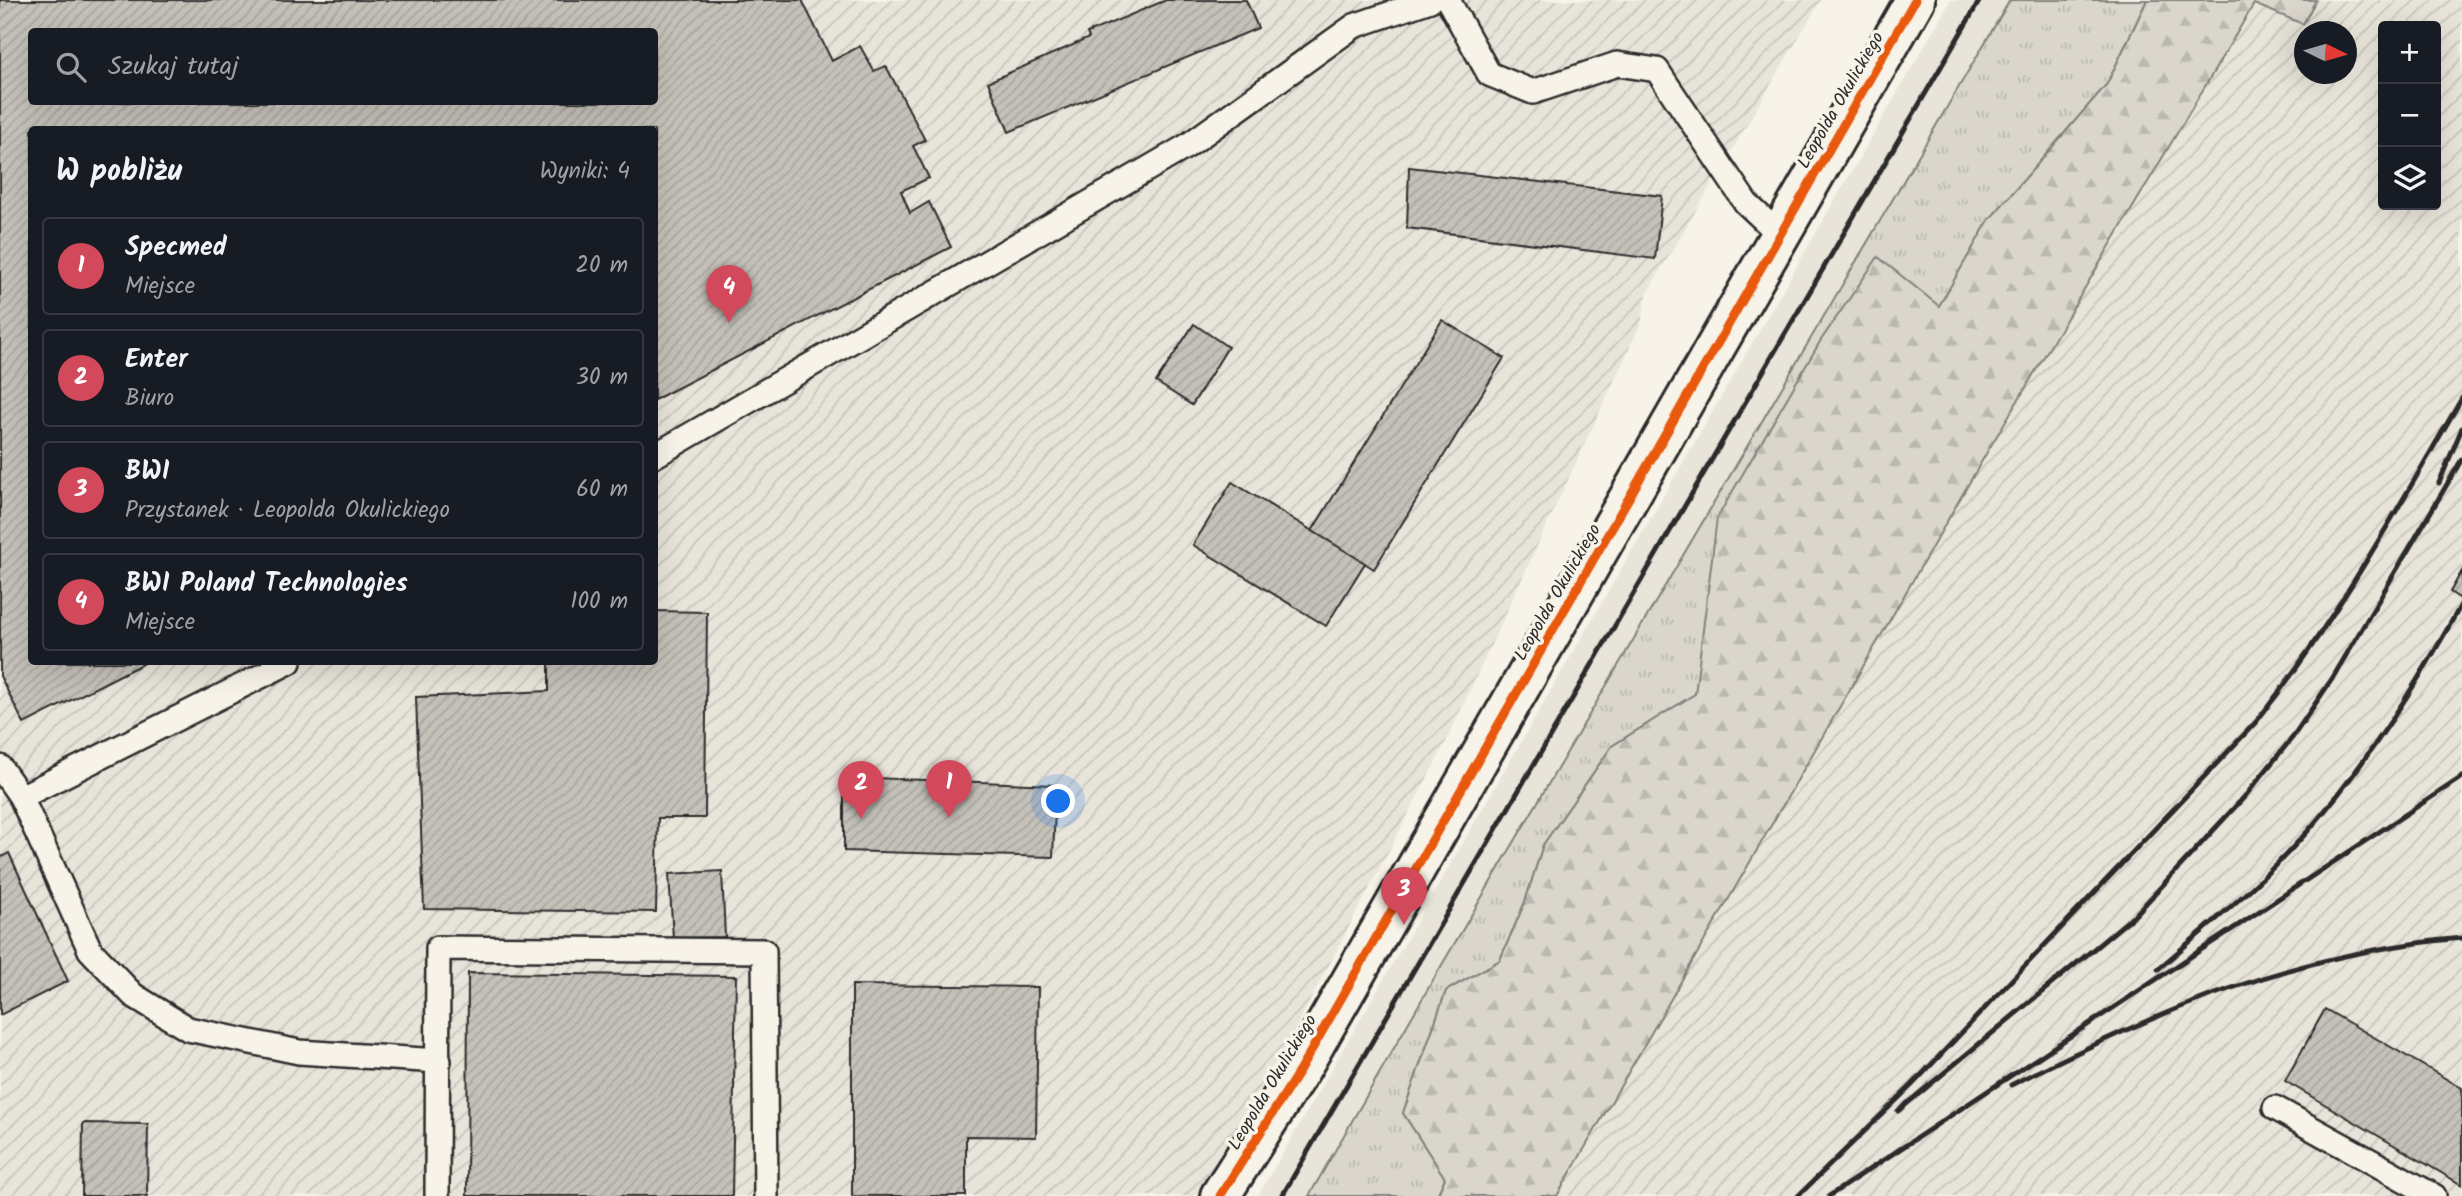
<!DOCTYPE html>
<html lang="pl">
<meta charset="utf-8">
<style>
body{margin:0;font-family:Kalam,sans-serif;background:#242831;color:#f1f3f6}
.controls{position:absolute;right:21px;top:21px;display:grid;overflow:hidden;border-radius:7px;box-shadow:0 7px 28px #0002}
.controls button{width:63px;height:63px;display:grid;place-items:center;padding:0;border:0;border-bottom:2px solid #363941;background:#171b24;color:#f1f3f6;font:35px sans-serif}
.compass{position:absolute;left:2294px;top:21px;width:63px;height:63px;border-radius:50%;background:#171b24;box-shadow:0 7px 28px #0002;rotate:95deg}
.you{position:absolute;left:1059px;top:802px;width:24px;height:24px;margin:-18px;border:5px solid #fff;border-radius:50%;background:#1a73e8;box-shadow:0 0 0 10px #1a73e833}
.badge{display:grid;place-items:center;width:46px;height:46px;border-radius:50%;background:#d1495b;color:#fff;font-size:23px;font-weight:700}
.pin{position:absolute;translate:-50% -58px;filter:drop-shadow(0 2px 4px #0008)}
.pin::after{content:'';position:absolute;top:37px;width:24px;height:21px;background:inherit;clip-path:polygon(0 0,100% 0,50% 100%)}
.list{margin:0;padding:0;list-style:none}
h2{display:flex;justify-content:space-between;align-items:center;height:91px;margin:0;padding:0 28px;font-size:30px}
h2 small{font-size:23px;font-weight:400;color:#9ea1a6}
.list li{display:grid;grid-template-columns:46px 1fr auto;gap:21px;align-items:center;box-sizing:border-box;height:98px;margin:0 14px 14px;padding:0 14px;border:2px solid #363941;border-radius:7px}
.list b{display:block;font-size:26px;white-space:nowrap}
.list p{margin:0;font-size:23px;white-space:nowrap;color:#9ea1a6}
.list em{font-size:23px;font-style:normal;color:#9ea1a6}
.icon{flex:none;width:38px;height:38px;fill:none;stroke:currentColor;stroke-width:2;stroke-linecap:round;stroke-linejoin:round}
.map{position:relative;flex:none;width:2462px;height:1196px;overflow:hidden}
.search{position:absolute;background:#171b24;box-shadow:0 7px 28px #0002;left:28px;top:28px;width:630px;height:77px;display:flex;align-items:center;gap:18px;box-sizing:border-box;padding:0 24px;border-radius:7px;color:#9ea1a6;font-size:26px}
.panel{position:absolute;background:#171b24;box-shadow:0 7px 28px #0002;left:28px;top:126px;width:630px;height:539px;border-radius:7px}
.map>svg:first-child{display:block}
.built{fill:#e8e4da}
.industrial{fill:url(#industrial-furrows);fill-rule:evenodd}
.grass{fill:url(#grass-tufts);stroke:#82807c;stroke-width:2}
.forest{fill:url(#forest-firs);stroke:#82807c;stroke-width:2}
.building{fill:url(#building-hatch);stroke:#2b2b2b;stroke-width:2;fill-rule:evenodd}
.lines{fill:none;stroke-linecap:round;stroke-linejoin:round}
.lane-casing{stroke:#2b2b2b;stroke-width:28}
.street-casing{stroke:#2b2b2b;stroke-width:44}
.lane{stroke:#f7f3e8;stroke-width:23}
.street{stroke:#f7f3e8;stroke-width:38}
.rail{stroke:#2b2b2b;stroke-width:5}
.cycleway-casing{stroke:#f7f3e8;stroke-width:13}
.cycleway{stroke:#e8590c;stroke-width:9}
.labels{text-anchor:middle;stroke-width:7;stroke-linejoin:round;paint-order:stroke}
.street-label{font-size:18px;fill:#2b2b2b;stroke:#f7f3e8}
</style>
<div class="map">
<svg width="2462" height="1196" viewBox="0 0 2462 1196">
<defs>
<pattern id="industrial-furrows" width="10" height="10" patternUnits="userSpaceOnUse" patternTransform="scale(1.75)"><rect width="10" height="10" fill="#e8e4da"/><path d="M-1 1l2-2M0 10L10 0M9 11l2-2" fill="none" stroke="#c7c4bb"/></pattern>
<pattern id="grass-tufts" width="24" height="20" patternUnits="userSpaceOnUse" patternTransform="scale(1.75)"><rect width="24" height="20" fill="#dad6cc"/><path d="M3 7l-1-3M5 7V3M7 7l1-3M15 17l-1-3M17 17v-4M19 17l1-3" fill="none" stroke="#bbb8af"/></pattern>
<pattern id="forest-firs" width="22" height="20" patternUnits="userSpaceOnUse" patternTransform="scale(1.75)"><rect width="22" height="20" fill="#dad6cc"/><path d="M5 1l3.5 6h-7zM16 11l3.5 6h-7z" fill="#bbb8af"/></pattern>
<pattern id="building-hatch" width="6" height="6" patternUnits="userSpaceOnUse" patternTransform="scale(1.75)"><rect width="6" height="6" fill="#c4c1b9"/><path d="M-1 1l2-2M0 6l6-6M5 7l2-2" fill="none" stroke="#a9a69f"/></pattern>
</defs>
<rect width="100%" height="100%" fill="#f7f3e8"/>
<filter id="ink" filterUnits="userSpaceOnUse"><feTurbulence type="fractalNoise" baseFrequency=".0143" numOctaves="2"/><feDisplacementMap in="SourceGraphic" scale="14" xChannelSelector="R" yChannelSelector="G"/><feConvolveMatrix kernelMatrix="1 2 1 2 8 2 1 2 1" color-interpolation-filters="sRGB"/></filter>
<g filter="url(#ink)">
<polygon class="built" points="1951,0 2010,0 1433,980 1309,1196 1258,1196"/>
<g class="industrial">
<path d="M 0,0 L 1821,0 L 1647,293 L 1641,323 L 1444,746 L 1272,1073 L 1195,1196 L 0,1196 ZM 32,32 L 654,32 L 654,102 L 32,102 ZM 32,130 L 654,130 L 654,662 L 32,662 Z"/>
<path d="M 2316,0 L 2462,0 L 2462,1196 L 1557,1196 L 1983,459 L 2254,4 L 2302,24 ZM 2383,26 L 2436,26 L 2436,205 L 2383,205 ZM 2304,32 L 2346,32 L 2346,74 L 2304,74 Z"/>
</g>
<polygon class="grass" points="2010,0 2147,0 2107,84 1989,220 1939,307 1695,694 1612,746 1543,845 1525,902 1500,960 1446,991 1403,1113 1445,1178 1437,1196 1309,1196 1433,980"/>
<polygon class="forest" points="2147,0 2316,0 2303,24 2254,4 1983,459 1557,1196 1437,1196 1445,1178 1403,1113 1446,991 1500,960 1525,902 1543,845 1612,746 1695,694 1717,518 1821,340 1878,257 1939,306 1989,220 2107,84"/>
<g class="building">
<path d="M 0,0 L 802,0 L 832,61 L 860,46 L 874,71 L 886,66 L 925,140 L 913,146 L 929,178 L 901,191 L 910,213 L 929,202 L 951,247 L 654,400 L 654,130 L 32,130 L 32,662 L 146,662 L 24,724 L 0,676 ZM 32,32 L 654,32 L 654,102 L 32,102 Z"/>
<polygon points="1166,0 1246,0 1258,28 1009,132 988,82 1089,38 1087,33"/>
<polygon points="1409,167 1662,196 1655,259 1407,228"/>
<polygon points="1442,320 1504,358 1374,569 1312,531"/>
<polygon points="1194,324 1228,347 1192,405 1156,382"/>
<polygon points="1232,482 1365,563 1326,626 1193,545"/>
<polygon points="2462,571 2462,600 2450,592"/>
<polygon points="654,611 707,612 705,818 658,818 656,912 424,909 416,697 549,691 549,662 654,662"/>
<polygon points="844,777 1056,785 1053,857 844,851"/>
<polygon points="9,853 68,981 0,1015 0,858"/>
<polygon points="722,871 725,937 673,938 669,874"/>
<polygon points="468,973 736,976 732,1196 467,1196"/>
<polygon points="852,985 1038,987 1036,1137 966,1136 966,1196 852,1196"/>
<polygon points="2325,1009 2462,1088 2462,1185 2285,1081"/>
<polygon points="83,1123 148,1124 147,1196 82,1196"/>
</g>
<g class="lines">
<g class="lane-casing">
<g id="lane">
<polyline points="1448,0 1489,74 1533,92 1617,64 1657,70 1746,203 1780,235"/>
<polyline points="654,456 1187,146 1354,26 1430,0"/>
<polyline points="0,767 21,797 90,950 133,995 188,1029 299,1052 439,1061"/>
<polyline points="21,797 289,662"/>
<polyline points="2275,1108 2434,1196"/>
<polyline points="437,1196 438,948 764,951 766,1196"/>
</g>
</g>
<g class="street-casing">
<polyline id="street" points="1220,1196 1300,1070 1915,0"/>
</g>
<use href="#lane" class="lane"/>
<use href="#street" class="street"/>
<g class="rail">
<polyline points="2439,483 2462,428"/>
<path d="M 2158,969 C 2209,925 2262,883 2307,832 C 2368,762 2417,684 2462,603"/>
<path d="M 2011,1085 C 2161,1010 2292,953 2462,938"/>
<polyline points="1898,1111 2136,914 2246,795 2292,738 2332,679 2462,459"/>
<polyline points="1282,1196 1980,0"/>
<path d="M 1798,1196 L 1912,1085 L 2256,722 C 2336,621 2397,509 2462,398"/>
<polyline points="1829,1196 2462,777"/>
</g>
<g class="cycleway-casing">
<polyline id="cycleway" points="1220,1196 1300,1070 1915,0"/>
</g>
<use href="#cycleway" class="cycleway"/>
</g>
</g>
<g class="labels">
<g class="street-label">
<text transform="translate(1840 100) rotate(-60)" y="6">Leopolda Okulickiego</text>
<text transform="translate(1557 592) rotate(-60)" y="6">Leopolda Okulickiego</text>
<text transform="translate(1272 1082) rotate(-59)" y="6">Leopolda Okulickiego</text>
</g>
</g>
</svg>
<div class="controls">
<button>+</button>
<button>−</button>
<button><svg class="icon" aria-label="layers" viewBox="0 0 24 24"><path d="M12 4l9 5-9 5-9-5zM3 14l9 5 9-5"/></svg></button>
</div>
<svg class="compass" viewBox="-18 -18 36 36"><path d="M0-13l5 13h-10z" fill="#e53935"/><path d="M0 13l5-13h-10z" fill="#9ea1a6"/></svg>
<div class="you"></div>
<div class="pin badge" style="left:949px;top:818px">1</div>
<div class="pin badge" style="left:861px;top:819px">2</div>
<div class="pin badge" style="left:1404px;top:925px">3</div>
<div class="pin badge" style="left:729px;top:323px">4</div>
<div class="search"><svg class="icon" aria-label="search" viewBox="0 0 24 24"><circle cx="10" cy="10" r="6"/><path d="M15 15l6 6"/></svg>Szukaj tutaj</div>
<section class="panel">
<h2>W pobliżu<small>Wyniki: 4</small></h2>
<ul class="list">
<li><span class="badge">1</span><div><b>Specmed</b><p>Miejsce</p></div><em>20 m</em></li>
<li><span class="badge">2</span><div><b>Enter</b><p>Biuro</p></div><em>30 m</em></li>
<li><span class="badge">3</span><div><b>BWI</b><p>Przystanek · Leopolda Okulickiego</p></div><em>60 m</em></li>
<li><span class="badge">4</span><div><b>BWI Poland Technologies</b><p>Miejsce</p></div><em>100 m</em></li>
</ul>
</section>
</div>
